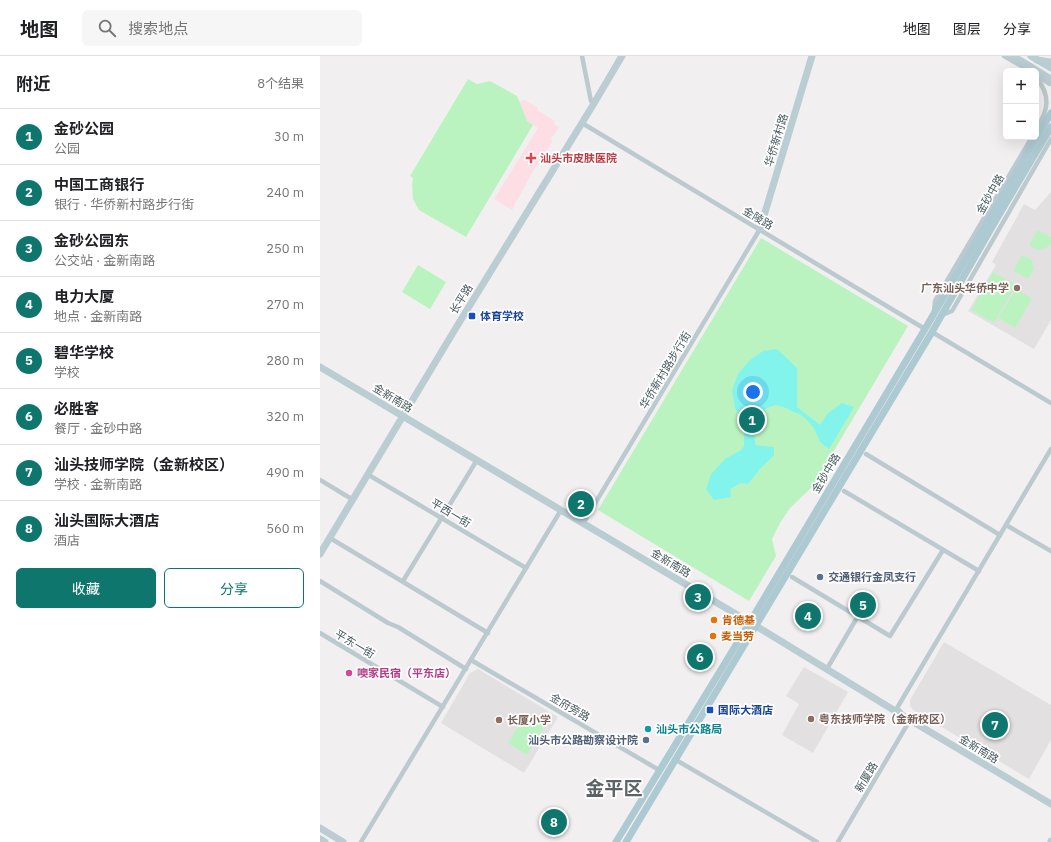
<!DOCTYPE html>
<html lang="zh">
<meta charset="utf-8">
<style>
body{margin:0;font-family:"IBM Plex Sans","Noto Sans SC",sans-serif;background:#f6f6f6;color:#202124}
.controls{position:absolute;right:12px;top:12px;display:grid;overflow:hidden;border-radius:6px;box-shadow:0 4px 16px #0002}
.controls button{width:36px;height:36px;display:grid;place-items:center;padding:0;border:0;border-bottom:1px solid #e0e0e0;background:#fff;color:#202124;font:20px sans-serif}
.you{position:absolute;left:433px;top:336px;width:14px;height:14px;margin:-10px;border:3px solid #fff;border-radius:50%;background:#1a73e8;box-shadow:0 0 0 6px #1a73e833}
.badge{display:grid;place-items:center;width:26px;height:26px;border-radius:50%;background:#0f766e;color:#fff;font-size:13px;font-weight:700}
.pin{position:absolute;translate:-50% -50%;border:2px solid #fff;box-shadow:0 1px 4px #0006}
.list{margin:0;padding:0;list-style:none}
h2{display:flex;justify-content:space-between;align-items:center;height:52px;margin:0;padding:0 16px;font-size:17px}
h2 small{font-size:13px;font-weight:400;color:#757577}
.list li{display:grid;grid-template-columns:26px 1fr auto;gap:12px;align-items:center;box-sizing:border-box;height:56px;padding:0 16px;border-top:1px solid #e0e0e0}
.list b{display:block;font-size:15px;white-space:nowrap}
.list p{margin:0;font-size:13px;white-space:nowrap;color:#757577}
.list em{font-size:13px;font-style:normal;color:#757577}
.actions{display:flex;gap:8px;padding:12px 16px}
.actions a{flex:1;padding:9px 0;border:1px solid #0f766e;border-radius:6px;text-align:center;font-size:14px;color:#0f766e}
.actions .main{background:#0f766e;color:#fff}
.icon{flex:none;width:22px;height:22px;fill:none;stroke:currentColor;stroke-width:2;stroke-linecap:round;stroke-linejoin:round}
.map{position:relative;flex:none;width:731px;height:786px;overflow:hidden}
header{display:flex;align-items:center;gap:24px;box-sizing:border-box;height:56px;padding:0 20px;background:#fff;border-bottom:1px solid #e0e0e0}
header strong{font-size:19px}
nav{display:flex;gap:22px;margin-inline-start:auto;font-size:14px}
.search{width:280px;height:36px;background:#f6f6f6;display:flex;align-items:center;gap:10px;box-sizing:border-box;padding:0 14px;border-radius:6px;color:#757577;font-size:15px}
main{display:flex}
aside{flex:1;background:#fff}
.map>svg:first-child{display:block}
.education{fill:#e3e0e2}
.medical{fill:#fddee4}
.green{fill:#baf3c0}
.water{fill:#83f4ec}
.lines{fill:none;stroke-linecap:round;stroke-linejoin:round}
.street{stroke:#bacace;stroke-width:4.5}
.secondary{stroke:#bacdd3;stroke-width:7}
.primary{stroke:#adc9d1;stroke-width:7}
.secondary-bridge{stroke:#bacdd3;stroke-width:7}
.health-dot{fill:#e0444e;stroke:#fff;stroke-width:1.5}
.education-dot{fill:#8d6e63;stroke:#fff;stroke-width:1.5}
.transit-dot{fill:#1a4fb4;stroke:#fff;stroke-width:1.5}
.service-dot{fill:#5c6f8a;stroke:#fff;stroke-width:1.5}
.food-dot{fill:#e8710a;stroke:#fff;stroke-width:1.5}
.hotel-dot{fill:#d1479c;stroke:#fff;stroke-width:1.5}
.culture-dot{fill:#0f9aa8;stroke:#fff;stroke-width:1.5}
.labels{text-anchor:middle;stroke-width:3.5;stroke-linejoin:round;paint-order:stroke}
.street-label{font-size:11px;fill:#465a5f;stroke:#fff}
.health-label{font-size:11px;font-weight:bold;fill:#be3a42;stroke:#fff;text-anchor:start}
.education-label{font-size:11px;font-weight:bold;fill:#785e54;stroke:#fff;text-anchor:start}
.transit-label{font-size:11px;font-weight:bold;fill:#164399;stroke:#fff;text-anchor:start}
.service-label{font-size:11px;font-weight:bold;fill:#4e5e75;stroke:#fff;text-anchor:start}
.food-label{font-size:11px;font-weight:bold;fill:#c56008;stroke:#fff;text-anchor:start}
.hotel-label{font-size:11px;font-weight:bold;fill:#b23c85;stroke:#fff;text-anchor:start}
.culture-label{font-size:11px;font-weight:bold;fill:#0d838f;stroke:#fff;text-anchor:start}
.town-label{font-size:19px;font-weight:bold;fill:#5b6365;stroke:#fff}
</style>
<header>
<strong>地图</strong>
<div class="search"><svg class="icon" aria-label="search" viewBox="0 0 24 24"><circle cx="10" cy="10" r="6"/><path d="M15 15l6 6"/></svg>搜索地点</div>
<nav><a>地图</a><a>图层</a><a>分享</a></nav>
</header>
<main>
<aside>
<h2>附近<small>8个结果</small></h2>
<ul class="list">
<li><span class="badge">1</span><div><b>金砂公园</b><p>公园</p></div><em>30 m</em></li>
<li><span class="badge">2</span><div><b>中国工商银行</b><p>银行 · 华侨新村路步行街</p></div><em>240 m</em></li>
<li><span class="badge">3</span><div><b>金砂公园东</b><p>公交站 · 金新南路</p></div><em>250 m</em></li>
<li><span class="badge">4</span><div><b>电力大厦</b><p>地点 · 金新南路</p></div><em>270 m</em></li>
<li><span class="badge">5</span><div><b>碧华学校</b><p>学校</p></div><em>280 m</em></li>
<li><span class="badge">6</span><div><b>必胜客</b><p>餐厅 · 金砂中路</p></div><em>320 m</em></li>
<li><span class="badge">7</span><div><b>汕头技师学院（金新校区）</b><p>学校 · 金新南路</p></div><em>490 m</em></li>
<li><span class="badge">8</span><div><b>汕头国际大酒店</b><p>酒店</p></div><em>560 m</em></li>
</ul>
<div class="actions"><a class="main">收藏</a><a>分享</a></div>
</aside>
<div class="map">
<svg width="731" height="786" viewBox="0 0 731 786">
<rect width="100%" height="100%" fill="#f2eff0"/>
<g class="education">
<polygon points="731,136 731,264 714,293 648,255 676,209 672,206 704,148 715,154"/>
<polygon points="624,586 731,649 731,684 709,723 593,654 590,650 590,644"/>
<polygon points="484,611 528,636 493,697 462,679 479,648 466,640"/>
<polygon points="158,613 238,661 204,717 121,667 150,617"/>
</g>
<polygon class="medical" points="203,43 218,52 217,54 235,65 234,68 239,71 231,83 232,86 212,117 192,154 174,143 218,72 207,65 200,47"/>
<g class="green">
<polygon points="148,23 157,28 170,25 197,40 200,47 207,65 213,69 146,181 99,154 93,143 92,130 93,122 90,120"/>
<polygon points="717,174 731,181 731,186 728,191 718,194 709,189"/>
<polygon points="441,182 588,270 493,430 470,452 460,467 452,483 456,500 429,545 278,454"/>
<polygon points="702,199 712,204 714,213 708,223 693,215"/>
<polygon points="98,209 126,226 110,253 82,236"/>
<polygon points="673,216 696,229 674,267 651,254"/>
<polygon points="696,233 712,243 695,272 678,262"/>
<polygon points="205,659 224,670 207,699 188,687"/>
</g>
<polygon class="water" points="457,293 477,312 477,351 500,369 508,357 522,347 534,351 509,393 500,386 494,372 489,366 480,358 474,356 466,352 456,349 447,352 438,359 433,373 435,385 436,389 443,390 454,391 454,399 440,413 428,428 421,427 410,433 411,441 394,444 386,433 391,418 405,403 421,394 424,390 424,367 415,352 412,335 418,318 430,304 443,295"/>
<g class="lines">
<g class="street">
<polyline points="262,0 271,45"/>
<polyline points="684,0 710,15"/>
<path d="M 716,21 C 731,40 729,53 716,74"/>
<polyline points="719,21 730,28"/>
<polyline points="262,67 605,273"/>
<polyline points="614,255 615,245 712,81"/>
<polyline points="622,259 632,255 731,83"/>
<polyline points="612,276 731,347"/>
<polyline points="546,398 680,479"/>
<polyline points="47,418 206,512"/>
<polyline points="0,424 30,442"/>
<polyline points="524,435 659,515"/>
<polyline points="265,464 440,173"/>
<polyline points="686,469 731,495"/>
<polyline points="10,482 168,577"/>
<polyline points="472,521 570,580 623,494"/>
<polyline points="0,525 68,567 78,571 146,613"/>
<polyline points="83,525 157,404"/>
<polyline points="0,577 123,651"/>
<polyline points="151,604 339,714"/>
<polyline points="508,611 538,560"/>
<polyline points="581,656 577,652 731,393"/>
<polyline points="356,704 497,786"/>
<polyline points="41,786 241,454"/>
<polyline points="518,786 590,664 587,662"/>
</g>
<g class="secondary">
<polyline points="711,0 731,12"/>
<polyline points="440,173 492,0"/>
<polyline points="0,311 436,570 590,664 731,748"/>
<polyline points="0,498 134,275 273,49 302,0"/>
<polyline points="0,772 23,786"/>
<polyline points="0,783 5,786"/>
<polyline points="731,786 731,785"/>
</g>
<g class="primary">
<polyline points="296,786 430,566 605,273 731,57"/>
<polyline points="306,786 612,276 676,164 731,71"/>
</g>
<g class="secondary-bridge">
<polyline points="693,0 731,23"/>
<polyline points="717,4 731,6"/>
</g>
</g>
<path class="health-dot" d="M209 96h4v4h4v4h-4v4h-4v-4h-4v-4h4z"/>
<g class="education-dot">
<circle cx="697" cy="232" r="4"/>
<circle cx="491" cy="663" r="4"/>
<circle cx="179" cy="664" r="4"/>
</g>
<g class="transit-dot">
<rect x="148" y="256" width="8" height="8" rx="2"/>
<rect x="386" y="650" width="8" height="8" rx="2"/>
</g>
<g class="service-dot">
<circle cx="500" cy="521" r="4"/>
<circle cx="326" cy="684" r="4"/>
</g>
<g class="food-dot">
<circle cx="394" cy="564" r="4"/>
<circle cx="393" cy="580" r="4"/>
</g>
<circle class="hotel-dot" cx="29" cy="617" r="4"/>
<circle class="culture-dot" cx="328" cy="673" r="4"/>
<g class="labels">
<g class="street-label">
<text transform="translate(456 84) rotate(-73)" y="4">华侨新村路</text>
<text transform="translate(670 138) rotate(-60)" y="4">金砂中路</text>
<text transform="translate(438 162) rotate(31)" y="4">金陵路</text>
<text transform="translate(141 243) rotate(-58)" y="4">长平路</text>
<text transform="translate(345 314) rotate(-59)" y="4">华侨新村路步行街</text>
<text transform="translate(73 342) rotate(31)" y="4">金新南路</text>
<text transform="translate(506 417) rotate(-59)" y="4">金砂中路</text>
<text transform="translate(131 457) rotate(31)" y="4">平西一街</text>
<text transform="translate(351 507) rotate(31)" y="4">金新南路</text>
<text transform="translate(35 588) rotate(31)" y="4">平东一街</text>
<text transform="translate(250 651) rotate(30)" y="4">金府旁路</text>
<text transform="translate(659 693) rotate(31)" y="4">金新南路</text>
<text transform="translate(546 721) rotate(-59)" y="4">新厦路</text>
</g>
<g class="health-label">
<text x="220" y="106">汕头市皮肤医院</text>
</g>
<g class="education-label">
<text x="689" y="236" text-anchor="end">广东汕头华侨中学</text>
<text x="499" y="667">粤东技师学院（金新校区）</text>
<text x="187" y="668">长厦小学</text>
</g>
<g class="transit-label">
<text x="160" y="264">体育学校</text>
<text x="398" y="658">国际大酒店</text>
</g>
<g class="service-label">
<text x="508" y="525">交通银行金凤支行</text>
<text x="318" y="688" text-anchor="end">汕头市公路勘察设计院</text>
</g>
<g class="food-label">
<text x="402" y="568">肯德基</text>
<text x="401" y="584">麦当劳</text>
</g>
<g class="hotel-label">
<text x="37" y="621">噢家民宿（平东店）</text>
</g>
<g class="culture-label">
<text x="336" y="677">汕头市公路局</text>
</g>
<g class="town-label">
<text x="294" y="739">金平区</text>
</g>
</g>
</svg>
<div class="controls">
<button>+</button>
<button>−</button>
</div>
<div class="you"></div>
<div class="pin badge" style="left:432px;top:364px">1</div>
<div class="pin badge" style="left:261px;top:448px">2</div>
<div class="pin badge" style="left:378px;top:541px">3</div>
<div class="pin badge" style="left:488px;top:560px">4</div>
<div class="pin badge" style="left:543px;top:549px">5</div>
<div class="pin badge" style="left:380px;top:601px">6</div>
<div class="pin badge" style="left:675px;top:669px">7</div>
<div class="pin badge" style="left:234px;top:766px">8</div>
</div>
</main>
